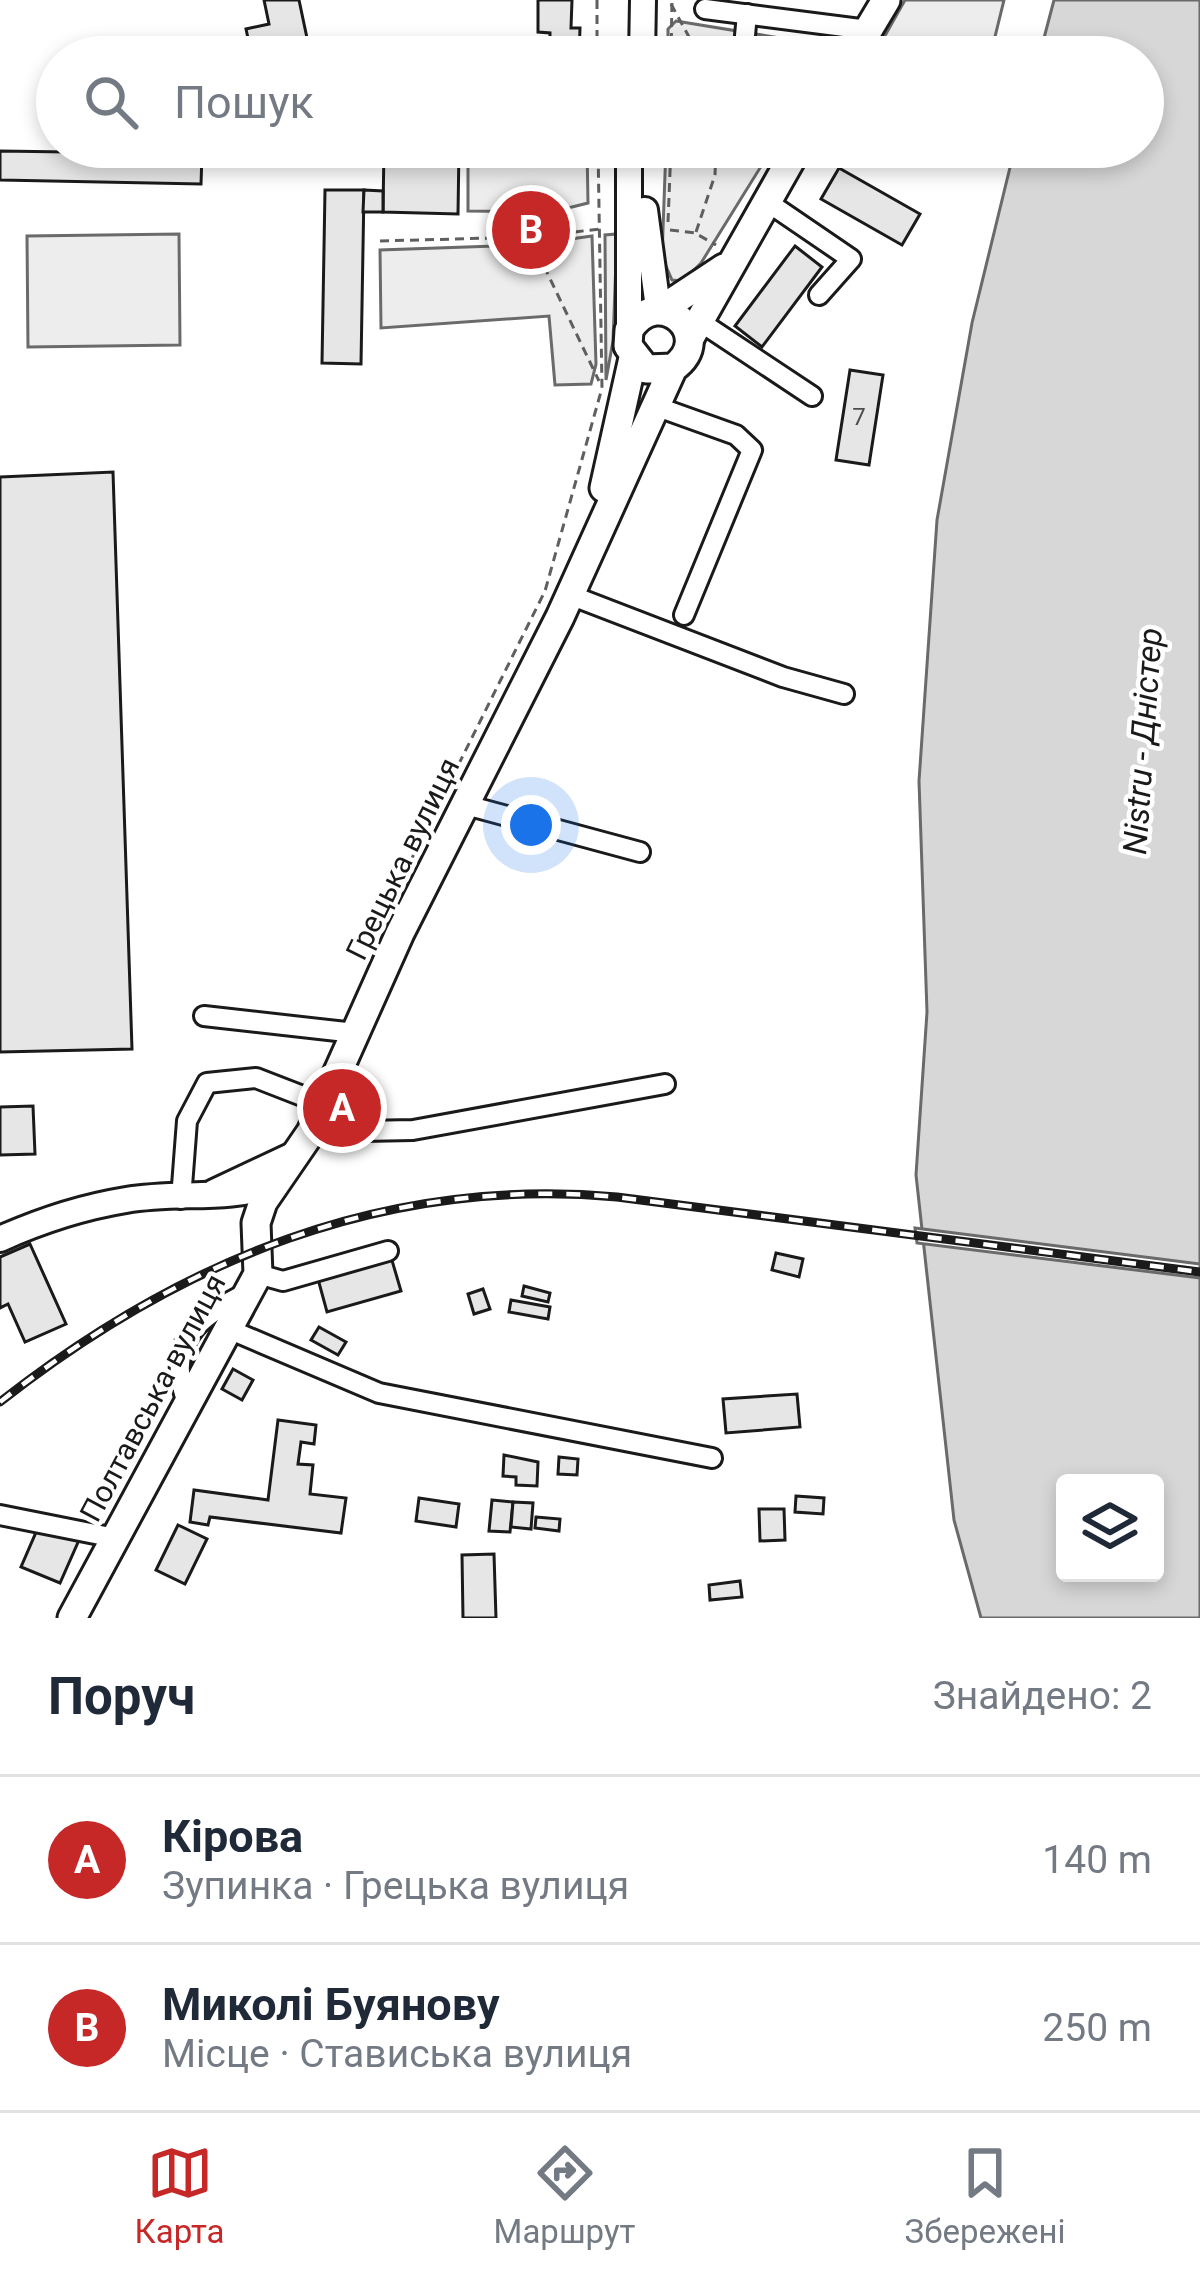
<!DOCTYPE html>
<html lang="uk">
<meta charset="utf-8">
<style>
body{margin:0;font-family:Roboto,sans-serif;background:#f2f2f3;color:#1f2937}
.controls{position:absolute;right:36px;bottom:36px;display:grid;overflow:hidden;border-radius:12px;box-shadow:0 6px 18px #0003}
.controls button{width:108px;height:108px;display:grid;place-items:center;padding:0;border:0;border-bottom:3px solid #e0e1e3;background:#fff;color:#1f2937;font:60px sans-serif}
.you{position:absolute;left:531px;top:825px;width:42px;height:42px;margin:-30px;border:9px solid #fff;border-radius:50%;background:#1a73e8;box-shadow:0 0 0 18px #1a73e833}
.badge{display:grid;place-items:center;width:78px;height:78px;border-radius:50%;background:#c62828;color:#fff;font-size:39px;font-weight:700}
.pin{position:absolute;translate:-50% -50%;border:6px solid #fff;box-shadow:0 3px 12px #0006}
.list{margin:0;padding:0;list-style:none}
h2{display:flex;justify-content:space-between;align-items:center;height:156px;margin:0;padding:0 48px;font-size:51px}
h2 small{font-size:39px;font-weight:400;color:#747a83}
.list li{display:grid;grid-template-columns:78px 1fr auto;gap:36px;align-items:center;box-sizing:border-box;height:168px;padding:0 48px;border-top:3px solid #e0e1e3}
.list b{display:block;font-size:45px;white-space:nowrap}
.list p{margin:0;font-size:39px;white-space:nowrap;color:#747a83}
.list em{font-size:39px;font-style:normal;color:#747a83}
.icon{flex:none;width:66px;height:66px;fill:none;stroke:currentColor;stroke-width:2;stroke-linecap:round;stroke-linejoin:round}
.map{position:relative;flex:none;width:1200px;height:1618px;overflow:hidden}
.search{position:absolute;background:#fff;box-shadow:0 6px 18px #0003;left:36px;right:36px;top:36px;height:132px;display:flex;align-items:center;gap:30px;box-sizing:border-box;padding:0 42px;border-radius:66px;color:#747a83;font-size:45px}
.sheet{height:492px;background:#fff}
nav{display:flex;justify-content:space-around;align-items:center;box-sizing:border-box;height:168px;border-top:3px solid #e0e1e3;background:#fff;font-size:33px;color:#747a83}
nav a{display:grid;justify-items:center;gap:6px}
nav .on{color:#c62828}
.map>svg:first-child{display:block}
.built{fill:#ededed;stroke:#6a6a6a;stroke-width:3}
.water{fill:#d7d7d7;stroke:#6a6a6a;stroke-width:3;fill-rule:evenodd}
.pier{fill:#fff;stroke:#6a6a6a;stroke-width:3}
.building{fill:#e6e6e6;stroke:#1a1a1a;stroke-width:3}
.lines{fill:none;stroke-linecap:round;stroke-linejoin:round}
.minor-casing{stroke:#1a1a1a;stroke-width:24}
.major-casing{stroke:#1a1a1a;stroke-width:30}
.highway-casing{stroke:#1a1a1a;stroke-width:33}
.path{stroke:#5f5f5f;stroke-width:3;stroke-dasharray:9 6;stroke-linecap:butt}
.minor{stroke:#fff;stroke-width:18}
.major{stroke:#fff;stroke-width:24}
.highway{stroke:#fff;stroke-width:27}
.rail-casing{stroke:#1a1a1a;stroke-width:9}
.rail{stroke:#fff;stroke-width:4.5;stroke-dasharray:14;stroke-linecap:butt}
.labels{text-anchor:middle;stroke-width:9;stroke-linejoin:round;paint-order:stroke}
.number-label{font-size:24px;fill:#4d4d4d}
.street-label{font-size:30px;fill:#1a1a1a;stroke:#fff}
.water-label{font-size:33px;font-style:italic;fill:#1a1a1a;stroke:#fff}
</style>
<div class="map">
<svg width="1200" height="1618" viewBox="0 0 1200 1618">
<rect width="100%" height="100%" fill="#fff"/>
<g class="built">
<polygon points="905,0 1004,0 990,57 873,57"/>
<polygon points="676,21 823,45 827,57 668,57 668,29"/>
<polygon points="468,147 587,147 588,203 552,212 468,211"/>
<polygon points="666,147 773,147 701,263 683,281 672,280 662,257"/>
<polygon points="179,234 180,345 28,347 27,236"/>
<polygon points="617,234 613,341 606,380 605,235"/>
<polygon points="592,236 596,364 591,384 555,385 549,316 381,328 380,250 528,245"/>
</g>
<path class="water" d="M 1054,0 L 1200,0 L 1200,1618 L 981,1618 L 954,1520 L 916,1175 L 927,1012 L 919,781 L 937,520 L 972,323 L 1015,147 L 1143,147 L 1143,57 L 1039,57 ZM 1065,1483 L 1155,1483 L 1155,1573 L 1065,1573 Z"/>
<polygon class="pier" points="915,1228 1200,1264 1200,1278 917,1243"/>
<g class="building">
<polygon points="264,0 299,0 311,57 252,57 246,29 269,24"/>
<polygon points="538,0 572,0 571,28 580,28 579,57 479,57 479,49 550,51 550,33 538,32"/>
<polygon points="384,147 459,147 458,214 383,212"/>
<polygon points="0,151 202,154 201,184 0,180"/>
<polygon points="839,168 920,214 902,245 821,199"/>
<polygon points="325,190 364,190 361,364 322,363"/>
<polygon points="364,190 383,191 383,212 363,212"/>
<polygon points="795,246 822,267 762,347 735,326"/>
<polygon points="850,370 883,375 869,465 836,460"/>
<polygon points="113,472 132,1049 0,1052 0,477"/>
<polygon points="33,1106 35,1154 0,1155 0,1107"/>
<polygon points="30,1244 66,1324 25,1342 8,1304 0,1308 0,1257"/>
<polygon points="776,1253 803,1259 799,1277 772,1270"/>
<polygon points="391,1257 401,1291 327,1312 318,1279"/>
<polygon points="524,1286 550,1293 548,1302 522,1296"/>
<polygon points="483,1289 490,1309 474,1314 468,1294"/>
<polygon points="511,1300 550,1307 548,1319 509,1312"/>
<polygon points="319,1327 346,1342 338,1355 311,1340"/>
<polygon points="233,1369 253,1380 242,1400 222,1389"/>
<polygon points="797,1394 800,1427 726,1433 723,1399"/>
<polygon points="278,1420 316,1425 314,1444 301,1442 298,1464 313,1465 310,1494 346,1498 341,1533 210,1517 208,1525 190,1522 194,1490 268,1500"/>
<polygon points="504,1455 538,1462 537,1486 516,1485 516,1477 503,1476"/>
<polygon points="559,1457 578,1459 577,1475 558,1474"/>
<polygon points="796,1496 824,1498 823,1514 795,1512"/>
<polygon points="419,1498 459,1504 456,1527 416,1521"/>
<polygon points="492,1500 513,1502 510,1532 489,1531"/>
<polygon points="513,1502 533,1503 531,1529 511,1527"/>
<polygon points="759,1509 784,1509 785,1540 760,1541"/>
<polygon points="536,1517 560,1519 559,1531 535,1528"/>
<polygon points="40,1523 79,1540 60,1583 21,1567"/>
<polygon points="178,1525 207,1539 185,1584 156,1570"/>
<polygon points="494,1554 496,1618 463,1618 462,1555"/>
<polygon points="740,1581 742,1597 710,1600 709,1585"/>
</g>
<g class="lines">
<g class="minor-casing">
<g id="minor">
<polyline points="705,9 868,30"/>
<polyline points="743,57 747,14"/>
<polyline points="766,201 851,259 819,295"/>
<polyline points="699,321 812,396"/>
<polyline points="655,406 736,435 752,450 684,615"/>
<polyline points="570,595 783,677 844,694"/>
<polyline points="466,805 640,852"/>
<polyline points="204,1016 355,1033"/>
<polyline points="311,1132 413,1130 665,1084"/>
<polyline points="181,1199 187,1121 207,1083 256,1078 323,1104"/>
<polyline points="258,1274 283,1281 388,1251"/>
<polyline points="226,1328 379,1393 712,1458"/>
<path d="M 187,1402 C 164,1344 198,1316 247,1293"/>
<polyline points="0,1515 115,1538"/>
</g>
</g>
<g class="major-casing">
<g id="major">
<polyline points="642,57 643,0"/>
<polyline points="629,147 629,330"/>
<polyline points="645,210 658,308"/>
<polyline points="214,1192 297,1153"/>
<path d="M 0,1239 C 40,1221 83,1207 126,1200 C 177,1191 224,1201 275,1185"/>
</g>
</g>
<g class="highway-casing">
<g id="highway">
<polyline points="852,57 886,0"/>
<polyline points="662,309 724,268"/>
<polyline points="691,336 798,147"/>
<polyline points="604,488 633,358"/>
<path d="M 72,1618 L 258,1274 L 256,1223 L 263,1202 L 311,1132 L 400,933 L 560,617 L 673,368 C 718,336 659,282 629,330 L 628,346 L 646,369 L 673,368"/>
</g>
</g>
<g class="path">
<polyline points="597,0 597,57"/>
<polyline points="671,4 700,57"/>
<polyline points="671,57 672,0"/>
<polyline points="673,147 714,153"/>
<polyline points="668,222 671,147"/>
<polyline points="670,230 695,233 716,245"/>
<polyline points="696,232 715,175 716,147"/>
<polyline points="531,239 599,381"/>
<polyline points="380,241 530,237 600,229"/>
<polyline points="405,872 545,591 602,388 598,147"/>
</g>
<use href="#minor" class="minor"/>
<use href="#major" class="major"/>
<use href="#highway" class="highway"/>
<g class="rail-casing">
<path id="rail" d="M 0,1402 C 181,1260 384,1176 617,1197 L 1200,1272"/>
</g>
<use href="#rail" class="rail"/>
</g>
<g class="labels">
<g class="number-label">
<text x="859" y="425">7</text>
</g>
<g class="street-label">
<text transform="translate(403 859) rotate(-64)" y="10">Грецька вулиця</text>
<text transform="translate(153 1398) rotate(-62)" y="10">Полтавська вулиця</text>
</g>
<g class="water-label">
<text transform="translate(1142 741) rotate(-86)" y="12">Nistru - Дністер</text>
</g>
</g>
</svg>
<div class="controls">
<button><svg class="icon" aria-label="layers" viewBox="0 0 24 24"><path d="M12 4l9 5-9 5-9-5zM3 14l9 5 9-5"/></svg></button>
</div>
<div class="you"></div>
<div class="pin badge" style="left:342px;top:1108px">A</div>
<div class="pin badge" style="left:531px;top:230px">B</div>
<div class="search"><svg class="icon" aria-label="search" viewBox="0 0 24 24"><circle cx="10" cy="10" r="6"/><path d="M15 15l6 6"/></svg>Пошук</div>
</div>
<section class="sheet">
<h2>Поруч<small>Знайдено: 2</small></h2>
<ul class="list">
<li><span class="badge">A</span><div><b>Кірова</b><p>Зупинка · Грецька вулиця</p></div><em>140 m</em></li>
<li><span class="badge">B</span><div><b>Миколі Буянову</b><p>Місце · Стависька вулиця</p></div><em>250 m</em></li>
</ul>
</section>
<nav>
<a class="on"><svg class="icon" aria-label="map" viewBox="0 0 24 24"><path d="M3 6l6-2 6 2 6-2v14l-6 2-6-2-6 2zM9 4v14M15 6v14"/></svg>Карта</a>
<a><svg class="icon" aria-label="directions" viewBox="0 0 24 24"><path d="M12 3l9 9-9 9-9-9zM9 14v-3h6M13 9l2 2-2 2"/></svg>Маршрут</a>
<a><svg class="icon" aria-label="saved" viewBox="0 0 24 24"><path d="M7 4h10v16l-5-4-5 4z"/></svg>Збережені</a>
</nav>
